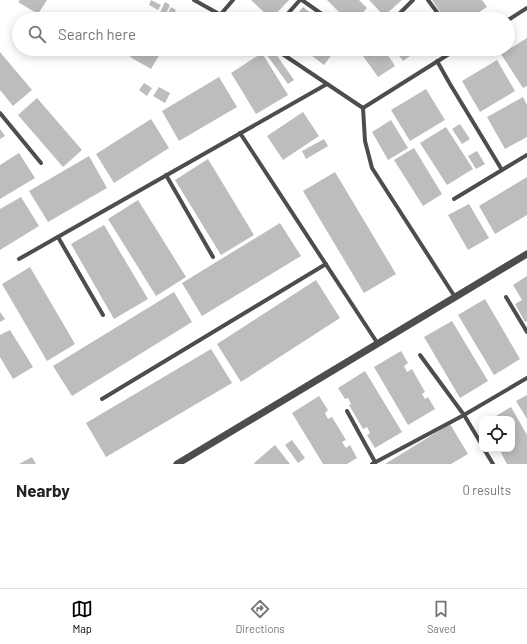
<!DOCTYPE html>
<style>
body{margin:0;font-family:Barlow,sans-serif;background:#f6f6f6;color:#222}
.controls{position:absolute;right:12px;bottom:12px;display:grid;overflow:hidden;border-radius:8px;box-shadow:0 2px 10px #0003}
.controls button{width:36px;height:36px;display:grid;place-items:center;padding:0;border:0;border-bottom:1px solid #e0e0e0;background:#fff;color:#222;font:20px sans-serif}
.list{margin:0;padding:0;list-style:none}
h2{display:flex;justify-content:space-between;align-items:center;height:52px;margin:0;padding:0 16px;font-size:17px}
h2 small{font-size:13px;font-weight:400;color:#767676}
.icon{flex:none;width:22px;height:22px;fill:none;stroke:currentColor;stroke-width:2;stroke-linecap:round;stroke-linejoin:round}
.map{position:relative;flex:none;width:527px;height:464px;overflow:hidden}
.search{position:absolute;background:#fff;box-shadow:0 2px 10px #0003;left:12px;right:12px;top:12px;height:44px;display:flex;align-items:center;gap:10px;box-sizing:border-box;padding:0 14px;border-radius:22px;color:#767676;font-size:15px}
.sheet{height:124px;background:#fff}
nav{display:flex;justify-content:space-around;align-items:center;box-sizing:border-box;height:56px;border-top:1px solid #e0e0e0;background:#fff;font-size:11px;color:#767676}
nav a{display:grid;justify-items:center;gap:2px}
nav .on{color:#000}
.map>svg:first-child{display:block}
.building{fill:#bdbdbd}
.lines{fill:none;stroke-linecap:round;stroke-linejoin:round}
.minor{stroke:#4d4d4d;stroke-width:4}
.tertiary{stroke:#4d4d4d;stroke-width:7}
</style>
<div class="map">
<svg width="527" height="464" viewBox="0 0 527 464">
<rect width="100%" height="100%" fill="#fff"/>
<g class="building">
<polygon points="20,0 47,0 38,14 18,2"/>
<polygon points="151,0 161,5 158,10 149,5"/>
<polygon points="251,0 289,0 271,19"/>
<polygon points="327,0 359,0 367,8 357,19 346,19"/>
<polygon points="369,0 402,0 384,16"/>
<polygon points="432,0 482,0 487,7 469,19 445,19"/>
<polygon points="165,2 170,5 164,18 159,15"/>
<polygon points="171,7 176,10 171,19 165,19"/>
<polygon points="303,7 318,19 293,19"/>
<polygon points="412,13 416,19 404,19"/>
<polygon points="527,38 527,86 523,88 501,54"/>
<polygon points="135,49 163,49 151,69 130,57"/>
<polygon points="303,49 336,49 324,65"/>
<polygon points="367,49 384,49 395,66 378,77 361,53"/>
<polygon points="394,49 420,49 403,61"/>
<polygon points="273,50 294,80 288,84 266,54"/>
<polygon points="0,52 32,90 13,106 0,90"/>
<polygon points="262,53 288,95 256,114 231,73"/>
<polygon points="497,60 515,91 480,112 462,81"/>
<polygon points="219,77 237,107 179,141 162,111"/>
<polygon points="144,83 152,88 147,96 139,90"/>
<polygon points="159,87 170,93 165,103 153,96"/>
<polygon points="426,89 445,120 410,141 391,110"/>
<polygon points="523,97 527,105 527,137 505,149 487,117"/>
<polygon points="37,98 82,150 63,167 18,115"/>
<polygon points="303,112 319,136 283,160 267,136"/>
<polygon points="151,119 169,148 114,183 96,154"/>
<polygon points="391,120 408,148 388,160 372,132"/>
<polygon points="460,124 470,139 462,144 452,129"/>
<polygon points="446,127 473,169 447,185 420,143"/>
<polygon points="0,129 5,136 0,139"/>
<polygon points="324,139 328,146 306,159 302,151"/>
<polygon points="414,148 442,194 423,206 394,160"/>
<polygon points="477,151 485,164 476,169 468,156"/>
<polygon points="19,153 35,178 0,199 0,165"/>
<polygon points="89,156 107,188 48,222 29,191"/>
<polygon points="208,159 254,235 221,255 175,180"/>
<polygon points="335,172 396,274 364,293 303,191"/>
<polygon points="527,177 527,215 495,234 479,206"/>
<polygon points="21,197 39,226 0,250 0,209"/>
<polygon points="138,200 186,277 156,296 108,219"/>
<polygon points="469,204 489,238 468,250 448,215"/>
<polygon points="280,223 301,256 202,316 182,283"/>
<polygon points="104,225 148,299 114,319 71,244"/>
<polygon points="30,267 75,344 47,361 2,284"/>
<polygon points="527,276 527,321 525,322 515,304 522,300 513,285"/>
<polygon points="316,280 340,318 241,382 217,344"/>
<polygon points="174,292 192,322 72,396 53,366"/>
<polygon points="485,299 520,359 494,375 458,315"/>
<polygon points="0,312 5,319 0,322"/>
<polygon points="452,321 488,381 460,398 424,337"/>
<polygon points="10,330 33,367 13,379 0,357 0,335"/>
<polygon points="211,349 232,383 106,457 86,423"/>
<polygon points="401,351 408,363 404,366 407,372 412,369 425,392 422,394 425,399 428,397 435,409 408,425 374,367"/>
<polygon points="365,371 402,432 375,448 367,435 370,433 367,427 363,429 349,405 351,404 348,398 345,399 338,388"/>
<polygon points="527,395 527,419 516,401"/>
<polygon points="319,396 328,410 325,413 328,419 332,417 346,440 342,442 346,448 350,445 357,458 347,464 323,464 292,413"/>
<polygon points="511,407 527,435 527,464 507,464 499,449 512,449 512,419 491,419"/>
<polygon points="450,424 468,454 451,464 385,464"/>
<polygon points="292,440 305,458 298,463 285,445"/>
<polygon points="275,445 290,464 255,464 254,463"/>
<polygon points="32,457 36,464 19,464"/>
</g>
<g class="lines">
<g class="minor">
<polyline points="194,0 228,19"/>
<polyline points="302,0 329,19"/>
<polyline points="428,0 442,19"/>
<polyline points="221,14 233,0"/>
<polyline points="283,19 300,0"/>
<polyline points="394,19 413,0"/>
<polyline points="508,20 527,8"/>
<polyline points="275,49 363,108 457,49"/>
<polyline points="437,61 450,84 502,170 454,199"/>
<polyline points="363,108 365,141 372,168 455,297"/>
<polyline points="0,113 41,163"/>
<polyline points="240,133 378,344"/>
<polyline points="502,170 527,155"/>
<polyline points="166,175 213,257"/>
<polyline points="58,237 103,315"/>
<polyline points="19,259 327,84"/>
<polyline points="506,297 527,332"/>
<polyline points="420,355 464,415 482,445"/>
<polyline points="102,399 326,264"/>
<polyline points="347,411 375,462"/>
<polyline points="484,449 493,464"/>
<polyline points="372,464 464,415 527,378"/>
</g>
<polyline class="tertiary" points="177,464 527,254"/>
</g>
</svg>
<div class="controls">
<button><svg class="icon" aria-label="locate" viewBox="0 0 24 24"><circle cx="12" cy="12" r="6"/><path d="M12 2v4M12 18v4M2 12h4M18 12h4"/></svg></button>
</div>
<div class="search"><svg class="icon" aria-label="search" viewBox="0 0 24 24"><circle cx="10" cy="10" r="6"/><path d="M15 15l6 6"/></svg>Search here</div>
</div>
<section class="sheet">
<h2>Nearby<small>0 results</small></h2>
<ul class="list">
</ul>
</section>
<nav>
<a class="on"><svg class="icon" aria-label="map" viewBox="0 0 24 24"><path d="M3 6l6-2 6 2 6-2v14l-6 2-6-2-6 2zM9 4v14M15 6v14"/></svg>Map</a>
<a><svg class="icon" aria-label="directions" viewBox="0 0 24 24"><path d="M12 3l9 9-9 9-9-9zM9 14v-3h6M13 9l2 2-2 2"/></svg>Directions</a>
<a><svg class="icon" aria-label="saved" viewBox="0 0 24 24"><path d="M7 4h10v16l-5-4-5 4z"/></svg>Saved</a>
</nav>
